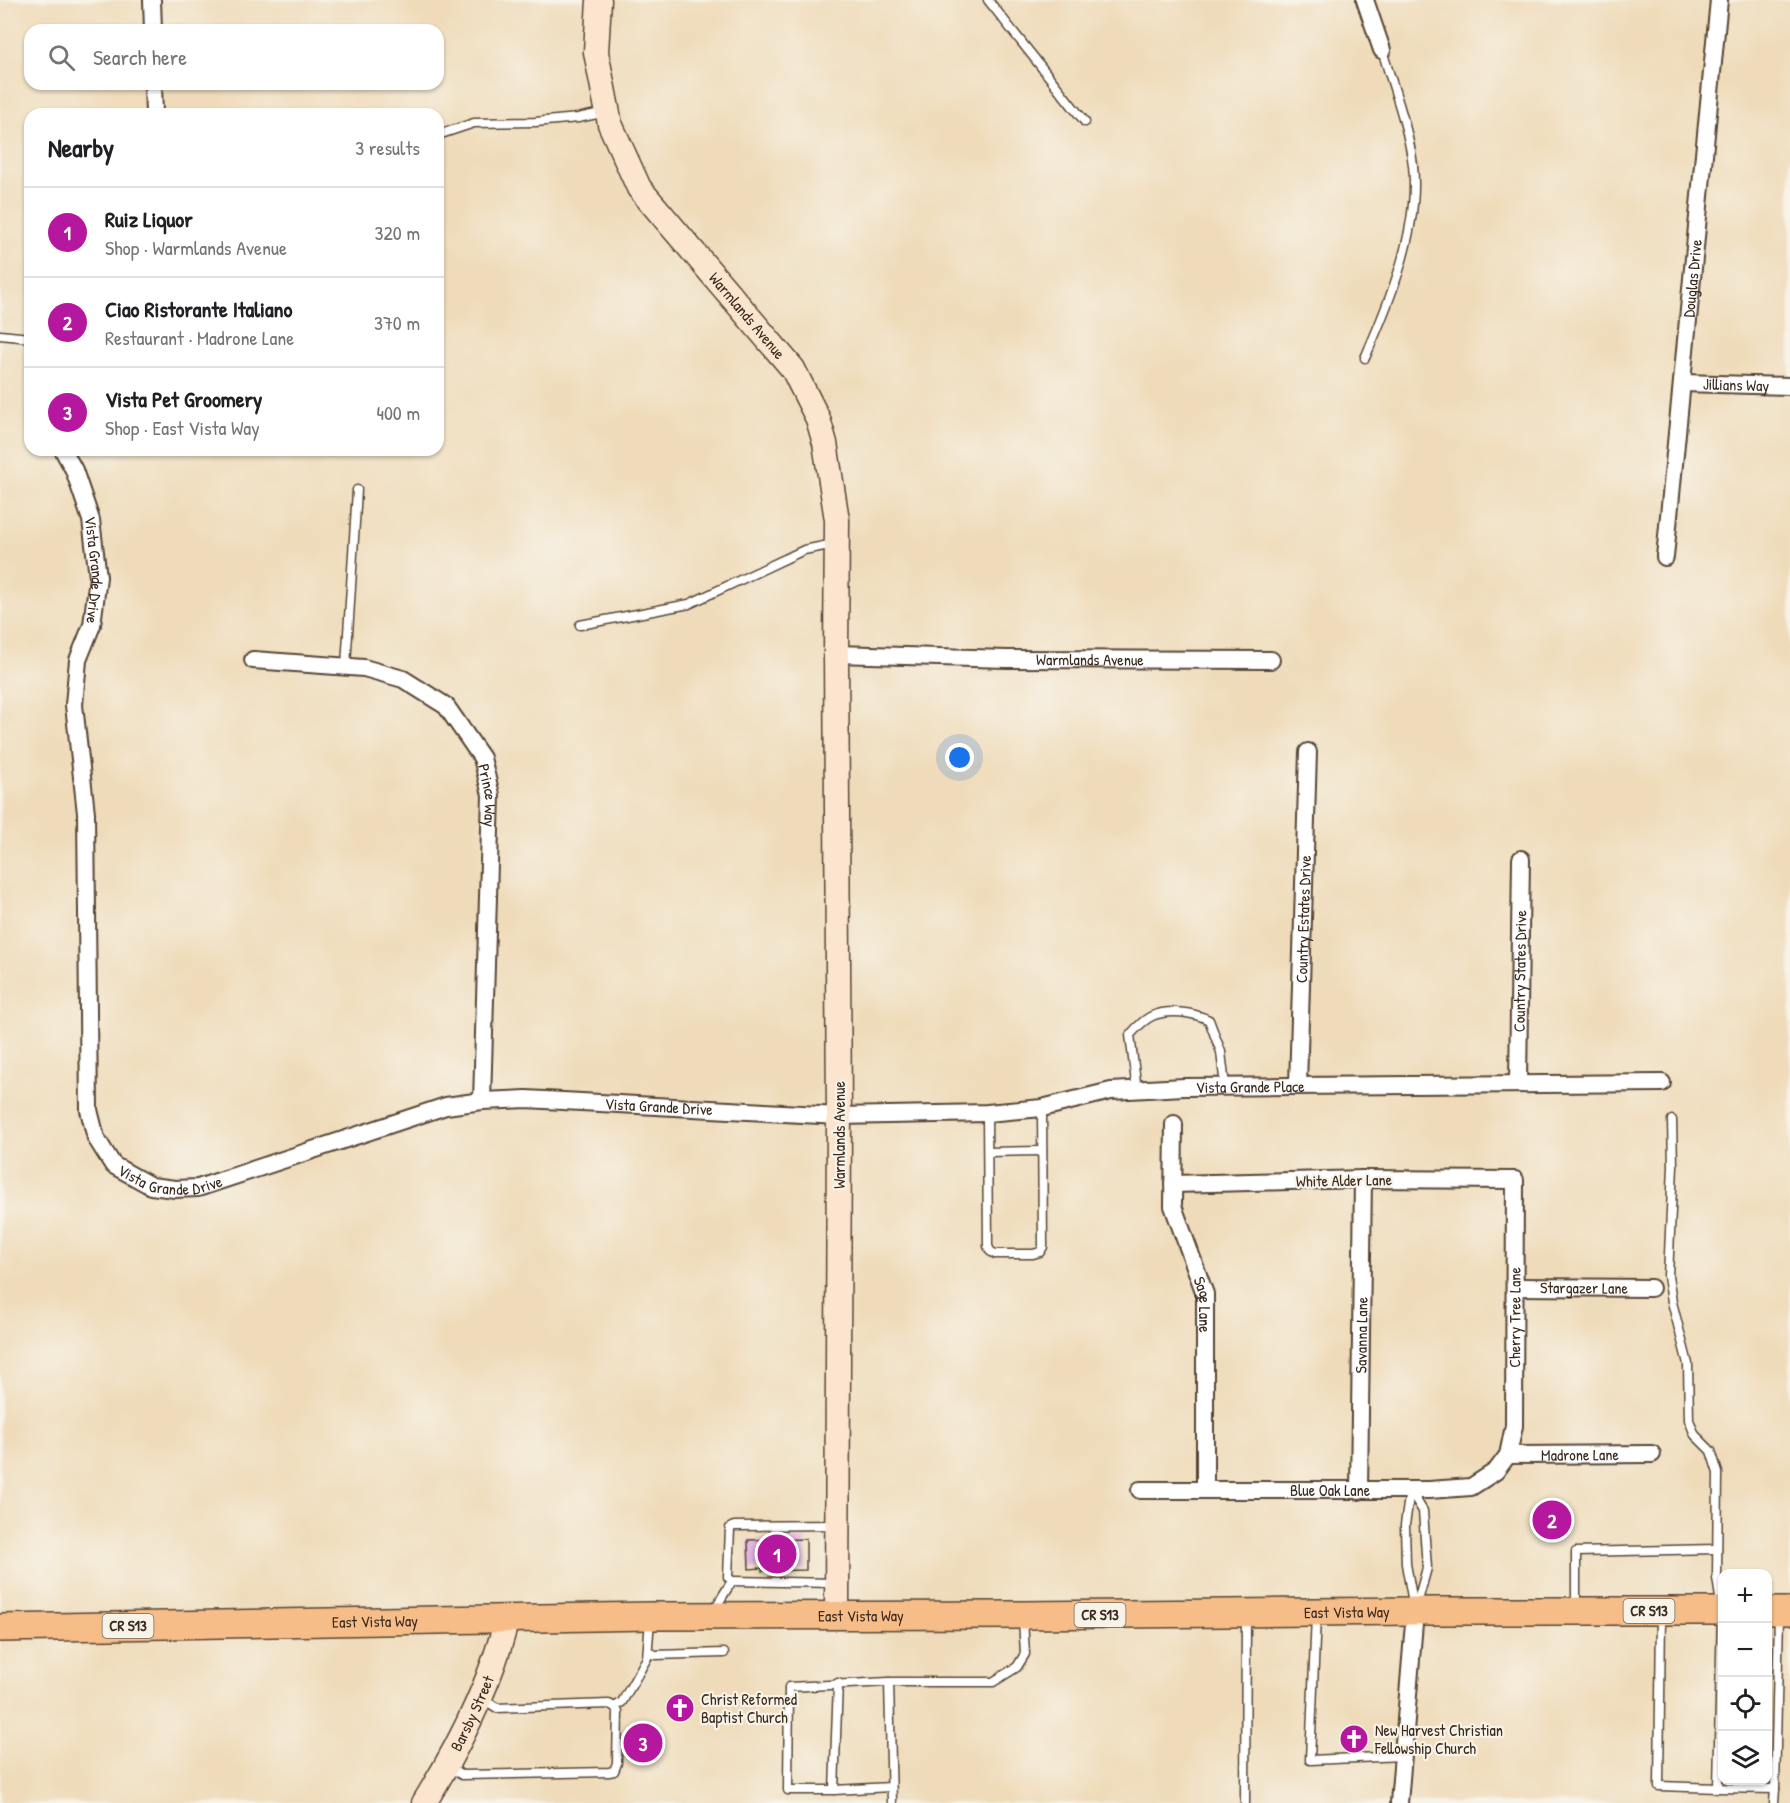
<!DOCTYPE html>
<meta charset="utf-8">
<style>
body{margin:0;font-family:"Patrick Hand",sans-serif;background:#f6f6f6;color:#202124}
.controls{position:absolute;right:18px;bottom:18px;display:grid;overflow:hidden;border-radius:12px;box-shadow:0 2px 4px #0004}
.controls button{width:54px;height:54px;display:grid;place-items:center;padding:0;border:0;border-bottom:2px solid #e0e0e0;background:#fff;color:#202124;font:30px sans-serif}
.you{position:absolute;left:960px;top:758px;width:21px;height:21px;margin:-15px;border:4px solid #fff;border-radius:50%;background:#1a73e8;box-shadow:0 0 0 9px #1a73e833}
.badge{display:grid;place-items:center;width:39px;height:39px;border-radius:50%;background:#b5179e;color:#fff;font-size:20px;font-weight:700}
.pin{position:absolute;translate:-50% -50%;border:3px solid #fff;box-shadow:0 2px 6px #0006}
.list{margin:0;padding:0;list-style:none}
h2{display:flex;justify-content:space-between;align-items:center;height:78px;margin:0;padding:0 24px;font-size:26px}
h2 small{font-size:20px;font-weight:400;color:#757577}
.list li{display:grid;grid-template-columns:39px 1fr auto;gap:18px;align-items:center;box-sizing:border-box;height:90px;padding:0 24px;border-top:2px solid #e0e0e0}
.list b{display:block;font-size:22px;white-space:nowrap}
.list p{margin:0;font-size:20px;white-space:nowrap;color:#757577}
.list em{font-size:20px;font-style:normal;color:#757577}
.icon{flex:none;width:33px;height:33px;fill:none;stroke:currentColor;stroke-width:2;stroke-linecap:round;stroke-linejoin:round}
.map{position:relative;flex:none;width:1790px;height:1803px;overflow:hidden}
.search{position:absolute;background:#fff;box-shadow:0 2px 4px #0004;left:24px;top:24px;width:420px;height:66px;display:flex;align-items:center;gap:15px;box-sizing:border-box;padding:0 21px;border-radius:18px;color:#757577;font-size:22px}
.panel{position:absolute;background:#fff;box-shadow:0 2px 4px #0004;left:24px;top:108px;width:420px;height:348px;border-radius:18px}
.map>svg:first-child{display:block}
.building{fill:#dda4e1}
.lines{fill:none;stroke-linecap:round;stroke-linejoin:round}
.lane-casing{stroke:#564535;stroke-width:11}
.street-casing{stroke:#564535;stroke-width:20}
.secondary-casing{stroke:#564535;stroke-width:27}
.primary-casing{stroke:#564535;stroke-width:30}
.lane{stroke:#fff;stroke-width:8}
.street{stroke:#fff;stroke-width:16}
.secondary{stroke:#fce5cf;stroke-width:24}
.primary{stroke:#f7bd88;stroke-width:27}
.labels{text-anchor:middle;stroke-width:4.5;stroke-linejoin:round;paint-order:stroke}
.shield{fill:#f7f3e8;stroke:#73665b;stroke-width:1.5}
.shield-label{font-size:15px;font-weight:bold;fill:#3b2a1e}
.street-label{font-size:16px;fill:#3b2a1e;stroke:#f7f3e8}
.poi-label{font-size:16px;fill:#3b2a1e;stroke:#f7f3e8;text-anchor:start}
</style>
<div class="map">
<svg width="1790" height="1803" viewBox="0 0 1790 1803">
<rect width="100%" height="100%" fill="#f7f3e8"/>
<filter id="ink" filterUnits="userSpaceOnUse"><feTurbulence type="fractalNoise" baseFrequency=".0167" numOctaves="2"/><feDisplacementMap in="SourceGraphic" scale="12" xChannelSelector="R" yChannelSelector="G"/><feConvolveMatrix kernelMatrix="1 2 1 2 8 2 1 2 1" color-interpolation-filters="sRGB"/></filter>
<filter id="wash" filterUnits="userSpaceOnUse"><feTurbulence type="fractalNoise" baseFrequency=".008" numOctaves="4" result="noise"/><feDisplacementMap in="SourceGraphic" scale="24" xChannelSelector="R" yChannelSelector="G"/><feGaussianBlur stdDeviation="1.35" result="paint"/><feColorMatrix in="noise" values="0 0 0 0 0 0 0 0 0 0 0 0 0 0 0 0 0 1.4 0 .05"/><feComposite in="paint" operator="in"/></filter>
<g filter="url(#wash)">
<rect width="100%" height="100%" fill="#efdbba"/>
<g id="blocks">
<polygon class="building" points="806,1539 806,1570 762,1571 762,1568 749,1569 748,1540"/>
</g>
</g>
<g filter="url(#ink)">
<use href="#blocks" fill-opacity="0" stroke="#564535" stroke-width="1.5"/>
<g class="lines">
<g class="lane-casing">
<g id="lane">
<polyline points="988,0 1085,122"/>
<polyline points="438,135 474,123 535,122 578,118 606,112"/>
<polyline points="0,335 30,338"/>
<path d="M 1365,358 C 1390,301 1420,228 1413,165 C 1408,126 1393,87 1382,50"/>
<polyline points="580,625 689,604 804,550 834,544"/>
<polyline points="346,666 357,490"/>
<path d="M 1137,1090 L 1130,1035 C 1136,1028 1143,1020 1152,1016 C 1169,1009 1193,1012 1209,1020 L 1221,1052 L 1225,1086"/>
<polyline points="987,1113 988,1246 990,1251 995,1254 1033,1254 1040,1252 1043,1247 1042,1108"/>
<polyline points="1672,1120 1673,1166 1668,1276 1672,1302 1688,1364 1689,1420 1695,1435 1711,1451 1718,1473 1717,1578 1722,1611 1718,1788 1775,1789 1779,1615"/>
<polyline points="988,1152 1042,1151"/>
<polyline points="1410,1490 1423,1511 1427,1568 1416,1608"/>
<polyline points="1410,1490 1405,1525 1406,1564 1414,1608"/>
<polyline points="732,1581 728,1577 730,1528 734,1526 836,1525"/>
<polyline points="732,1581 836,1583"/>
<polyline points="1576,1608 1576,1552 1717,1549"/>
<polyline points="714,1610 732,1581"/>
<polyline points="1316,1615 1310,1760 1403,1756"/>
<polyline points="1661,1615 1659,1786 1718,1788"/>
<polyline points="648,1652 655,1655 724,1653"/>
<polyline points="889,1682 892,1803"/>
<polyline points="615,1707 622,1702 647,1658 650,1620"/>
<polyline points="447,1766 462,1775 609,1772 614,1771 617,1763 618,1712 615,1707 609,1704 497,1708 483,1699"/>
<polyline points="891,1787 834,1790 788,1790 789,1687 889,1682 993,1682 1017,1667 1025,1654 1023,1619"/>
<polyline points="834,1790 838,1683"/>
<polyline points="1245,1803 1246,1617"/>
<polyline points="1774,1803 1775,1789"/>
</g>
</g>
<g class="street-casing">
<g id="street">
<polyline points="152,0 153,30"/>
<polyline points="1365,0 1382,50"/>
<polyline points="153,84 154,114"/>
<path id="s1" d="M 1682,383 L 1790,386"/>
<path id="s2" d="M 63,450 L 74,470 L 91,520 L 98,577 L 92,625 L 78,660 L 74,705 L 86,813 L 89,1110 L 96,1138 L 113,1165 L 151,1186 L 175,1189 L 198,1188 L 446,1106 L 482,1101 L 526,1099 L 839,1116 L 987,1113 L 1042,1108 L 1111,1091 L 1184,1087 L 1662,1083"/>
<path id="s3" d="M 1665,557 L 1719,0"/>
<path id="s4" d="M 836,654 L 1007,659 L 1271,660"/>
<path id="s5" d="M 253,660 L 364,668 L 403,679 L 446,706 L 482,758 L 491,795 L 482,1101"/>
<path id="s6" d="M 1518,1083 L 1521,859"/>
<path id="s7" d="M 1298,1085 L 1308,752"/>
<path id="s8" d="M 1174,1124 L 1173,1206 L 1205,1294 L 1205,1490"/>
<path id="s9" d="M 1515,1287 L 1651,1288"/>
<path id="s10" d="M 1508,1455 L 1652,1454"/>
<path id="s11" d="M 1140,1490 L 1429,1490 L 1471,1487 L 1496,1471 L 1508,1455 L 1514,1426 L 1515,1180 L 1363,1179 L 1173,1184"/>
<path id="s12" d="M 1359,1491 L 1363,1179"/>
<polyline points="1399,1803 1415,1611"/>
</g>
</g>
<g class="secondary-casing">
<g id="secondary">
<path id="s13" d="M 599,0 L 596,52 L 610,124 L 639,188 L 793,369 L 818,419 L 825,443 L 837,520 L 836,654 L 839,1116 L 837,1615"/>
<path id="s14" d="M 424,1803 C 458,1748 492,1681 507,1618"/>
</g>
</g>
<g class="primary-casing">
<g id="primary">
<polyline points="1768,1611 1790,1611"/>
<path id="s15" d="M 0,1628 L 650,1616 L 1023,1615 L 1415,1611 L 1722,1611"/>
</g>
</g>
<use href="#lane" class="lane"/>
<use href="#street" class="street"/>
<use href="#secondary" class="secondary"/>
<use href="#primary" class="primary"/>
</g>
</g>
<defs>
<g id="church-disc" transform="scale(1.5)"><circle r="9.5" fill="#b5179e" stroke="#f7f3e8"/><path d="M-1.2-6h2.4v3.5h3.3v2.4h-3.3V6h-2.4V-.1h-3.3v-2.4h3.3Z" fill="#fff"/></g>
</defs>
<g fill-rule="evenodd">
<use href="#church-disc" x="680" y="1708"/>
<use href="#church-disc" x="1354" y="1739"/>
</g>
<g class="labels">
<g class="shield">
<rect x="1623.5" y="1599" width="51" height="24" rx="4.5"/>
<rect x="1074.5" y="1603" width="51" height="24" rx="4.5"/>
<rect x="102.5" y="1614" width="51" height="24" rx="4.5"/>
</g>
<g class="shield-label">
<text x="1649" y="1616">CR S13</text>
<text x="1100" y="1620">CR S13</text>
<text x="128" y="1631">CR S13</text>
</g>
<g class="street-label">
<text dy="6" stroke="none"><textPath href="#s3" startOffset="280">Douglas Drive</textPath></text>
<text dy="6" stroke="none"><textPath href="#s13" startOffset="363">Warmlands Avenue</textPath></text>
<text dy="6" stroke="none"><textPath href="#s1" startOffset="54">Jillians Way</textPath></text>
<text dy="6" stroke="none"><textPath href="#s2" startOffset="126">Vista Grande Drive</textPath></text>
<text dy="6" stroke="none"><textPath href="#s4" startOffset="254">Warmlands Avenue</textPath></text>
<text dy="6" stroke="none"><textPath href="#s5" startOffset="304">Prince Way</textPath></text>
<text dy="6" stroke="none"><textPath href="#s7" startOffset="166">Country Estates Drive</textPath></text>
<text dy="6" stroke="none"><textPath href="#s6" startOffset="112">Country States Drive</textPath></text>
<text dy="6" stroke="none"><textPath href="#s2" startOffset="1890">Vista Grande Place</textPath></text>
<text dy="6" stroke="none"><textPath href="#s2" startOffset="1296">Vista Grande Drive</textPath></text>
<text transform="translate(839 1135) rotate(-90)" y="6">Warmlands Avenue</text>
<text dy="6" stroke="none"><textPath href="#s2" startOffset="792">Vista Grande Drive</textPath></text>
<text transform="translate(1344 1180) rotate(-1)" y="6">White Alder Lane</text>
<text dy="6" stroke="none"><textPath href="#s9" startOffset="69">Stargazer Lane</textPath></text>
<text dy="6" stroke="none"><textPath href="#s8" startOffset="186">Sage Lane</textPath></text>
<text dy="6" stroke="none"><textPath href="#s11" startOffset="519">Cherry Tree Lane</textPath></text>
<text dy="6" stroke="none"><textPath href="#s12" startOffset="156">Savanna Lane</textPath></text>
<text dy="6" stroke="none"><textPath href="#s10" startOffset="72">Madrone Lane</textPath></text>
<text dy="6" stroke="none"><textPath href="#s11" startOffset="190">Blue Oak Lane</textPath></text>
<text dy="6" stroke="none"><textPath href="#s15" startOffset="1347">East Vista Way</textPath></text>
<text dy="6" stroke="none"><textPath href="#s15" startOffset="861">East Vista Way</textPath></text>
<text dy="6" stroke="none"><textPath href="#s15" startOffset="375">East Vista Way</textPath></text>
<text dy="6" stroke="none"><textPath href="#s14" startOffset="102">Barsby Street</textPath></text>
</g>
<g class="poi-label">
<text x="701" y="1705">Christ Reformed<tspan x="701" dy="18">Baptist Church</tspan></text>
<text x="1375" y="1736">New Harvest Christian<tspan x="1375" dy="18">Fellowship Church</tspan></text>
</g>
</g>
</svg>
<div class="controls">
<button>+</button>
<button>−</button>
<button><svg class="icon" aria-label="locate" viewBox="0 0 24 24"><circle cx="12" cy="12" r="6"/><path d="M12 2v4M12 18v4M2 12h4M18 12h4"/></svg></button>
<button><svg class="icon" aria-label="layers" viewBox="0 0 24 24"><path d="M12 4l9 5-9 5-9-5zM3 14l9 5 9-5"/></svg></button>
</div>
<div class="you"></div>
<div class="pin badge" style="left:777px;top:1554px">1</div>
<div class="pin badge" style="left:1552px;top:1520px">2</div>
<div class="pin badge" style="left:643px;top:1743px">3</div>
<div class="search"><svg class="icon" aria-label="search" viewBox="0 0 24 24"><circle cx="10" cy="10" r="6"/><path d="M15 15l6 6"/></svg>Search here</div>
<section class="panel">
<h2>Nearby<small>3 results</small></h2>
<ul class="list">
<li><span class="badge">1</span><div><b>Ruiz Liquor</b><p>Shop · Warmlands Avenue</p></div><em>320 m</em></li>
<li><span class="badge">2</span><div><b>Ciao Ristorante Italiano</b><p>Restaurant · Madrone Lane</p></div><em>370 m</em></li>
<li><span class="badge">3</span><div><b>Vista Pet Groomery</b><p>Shop · East Vista Way</p></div><em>400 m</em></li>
</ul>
</section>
</div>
